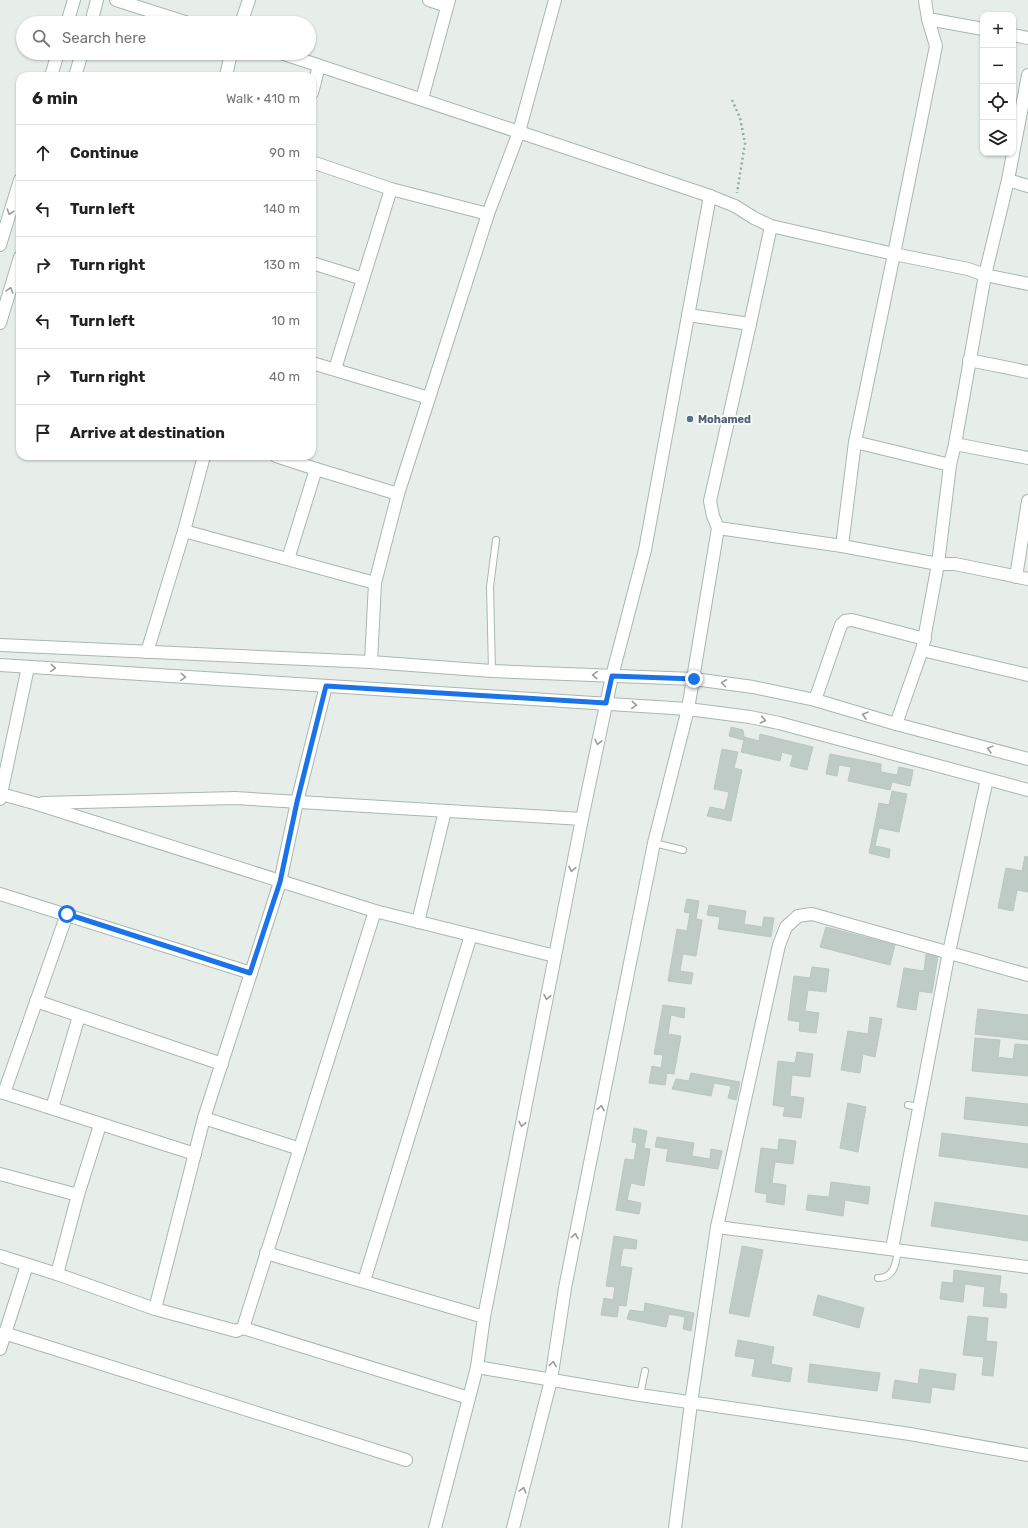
<!DOCTYPE html>
<meta charset="utf-8">
<style>
body{margin:0;font-family:Rubik,sans-serif;background:#f2f2f2;color:#222}
.controls{position:absolute;right:12px;top:12px;display:grid;overflow:hidden;border-radius:8px;box-shadow:0 1px 3px #0004}
.controls button{width:36px;height:36px;display:grid;place-items:center;padding:0;border:0;border-bottom:1px solid #e0e0e0;background:#fff;color:#222;font:20px sans-serif}
.stop{position:absolute;width:12px;height:12px;margin:-9px;border:3px solid #1a73e8;border-radius:50%;background:#fff}
.stop.end{background:#1a73e8;border-color:#fff;box-shadow:0 1px 4px #0008}
.list{margin:0;padding:0;list-style:none}
h2{display:flex;justify-content:space-between;align-items:center;height:52px;margin:0;padding:0 16px;font-size:17px}
h2 small{font-size:13px;font-weight:400;color:#767676}
.list li{display:grid;grid-template-columns:26px 1fr auto;gap:12px;align-items:center;box-sizing:border-box;height:56px;padding:0 16px;border-top:1px solid #e0e0e0}
.list b{display:block;font-size:15px;white-space:nowrap}
.list em{font-size:13px;font-style:normal;color:#767676}
.icon{flex:none;width:22px;height:22px;fill:none;stroke:currentColor;stroke-width:2;stroke-linecap:round;stroke-linejoin:round}
.map{position:relative;flex:none;width:1028px;height:1528px;overflow:hidden}
.search{position:absolute;background:#fff;box-shadow:0 1px 3px #0004;left:16px;top:16px;width:300px;height:44px;display:flex;align-items:center;gap:10px;box-sizing:border-box;padding:0 14px;border-radius:22px;color:#767676;font-size:15px}
.panel{position:absolute;background:#fff;box-shadow:0 1px 3px #0004;left:16px;top:72px;width:300px;height:388px;border-radius:12px}
.map>svg:first-child{display:block}
.building{fill:#bfcbc6;stroke:#bac7c0}
.lines{fill:none;stroke-linecap:round;stroke-linejoin:round}
.service-casing{stroke:#aab6b0;stroke-width:8}
.minor-casing{stroke:#aab6b0;stroke-width:14}
.secondary-casing{stroke:#a7b8b0;stroke-width:14}
.path{stroke:#8bae9f;stroke-width:2.5;stroke-dasharray:2 3;stroke-linecap:butt}
.service{stroke:#fff;stroke-width:6}
.minor{stroke:#fff;stroke-width:12}
.secondary{stroke:#fff;stroke-width:12}
.oneway{stroke:#949e9a}
.route{stroke:#1a73e8;stroke-width:5}
.service-dot{fill:#5c6f8a;stroke:#f7faf9;stroke-width:1.5}
.labels{text-anchor:middle;stroke-width:4;stroke-linejoin:round;paint-order:stroke}
.service-label{font-size:11px;font-weight:bold;fill:#4e5e75;stroke:#f7faf9;text-anchor:start}
</style>
<div class="map">
<svg width="1028" height="1528" viewBox="0 0 1028 1528">
<rect width="100%" height="100%" fill="#e7eeea"/>
<g class="building">
<polygon points="731,727 743,730 744,737 759,741 760,734 813,747 807,770 790,766 793,755 782,752 780,761 741,752 744,740 729,736"/>
<polygon points="722,749 738,752 734,768 742,770 731,821 707,816 710,807 725,810 729,792 714,789"/>
<polygon points="830,754 881,764 881,772 897,775 899,767 913,770 910,786 892,782 890,790 848,781 851,767 839,765 837,776 826,774"/>
<polygon points="892,791 907,794 899,832 879,828 875,846 890,849 889,858 869,853 879,803 889,805"/>
<polygon points="1025,856 1028,857 1028,892 1017,890 1013,911 998,908 1006,868 1022,871"/>
<polygon points="687,899 699,901 696,919 702,920 696,956 683,954 680,971 693,973 691,984 668,981 677,929 687,931 690,913 684,912"/>
<polygon points="709,905 746,911 744,924 762,927 764,917 774,918 771,937 718,929 720,917 707,915"/>
<polygon points="826,927 895,945 890,965 820,947"/>
<polygon points="926,954 938,956 932,993 919,991 916,1010 897,1007 904,968 924,971"/>
<polygon points="812,967 829,969 826,992 808,990 805,1011 819,1013 816,1033 799,1031 800,1022 788,1020 794,976 810,978"/>
<polygon points="663,1005 685,1008 684,1018 671,1015 668,1034 681,1036 674,1074 667,1073 665,1085 649,1083 652,1066 661,1068 663,1055 654,1054"/>
<polygon points="978,1009 1028,1015 1028,1040 975,1034"/>
<polygon points="870,1017 882,1019 875,1057 863,1054 860,1073 841,1070 848,1031 868,1034"/>
<polygon points="975,1038 1000,1040 998,1057 1013,1059 1015,1044 1028,1045 1028,1076 972,1071"/>
<polygon points="797,1052 813,1054 810,1077 792,1075 790,1096 804,1098 801,1118 783,1116 785,1107 773,1105 778,1061 795,1063"/>
<polygon points="691,1073 740,1082 736,1100 728,1098 731,1086 714,1083 711,1096 672,1089 676,1079 689,1081"/>
<polygon points="966,1097 1028,1104 1028,1126 964,1119"/>
<polygon points="848,1103 866,1107 858,1152 840,1148"/>
<polygon points="634,1128 647,1131 644,1148 650,1149 644,1186 631,1183 627,1200 641,1203 639,1214 616,1210 625,1159 634,1160 637,1143 632,1142"/>
<polygon points="942,1133 1028,1144 1028,1168 939,1156"/>
<polygon points="657,1137 694,1143 692,1156 710,1159 711,1149 722,1151 718,1169 666,1161 668,1149 655,1147"/>
<polygon points="779,1139 796,1141 793,1164 775,1162 772,1183 786,1185 784,1205 766,1202 767,1194 755,1192 761,1148 778,1150"/>
<polygon points="831,1182 870,1187 868,1204 845,1200 843,1216 806,1210 808,1195 829,1197"/>
<polygon points="935,1202 1028,1216 1028,1241 931,1226"/>
<polygon points="614,1236 637,1240 636,1249 623,1248 620,1266 632,1268 626,1306 619,1305 617,1317 601,1315 604,1298 613,1300 615,1287 606,1286"/>
<polygon points="742,1246 763,1250 749,1317 729,1313"/>
<polygon points="954,1270 1001,1276 999,1293 1007,1294 1006,1308 983,1306 985,1287 965,1284 963,1302 940,1299 942,1282 953,1283"/>
<polygon points="818,1295 864,1308 859,1328 813,1315"/>
<polygon points="645,1303 694,1313 691,1331 683,1329 685,1317 669,1314 666,1327 627,1319 630,1310 644,1312"/>
<polygon points="968,1316 988,1318 986,1341 997,1342 993,1376 982,1375 984,1357 963,1355"/>
<polygon points="738,1340 774,1347 771,1364 792,1368 790,1382 752,1376 755,1359 735,1356"/>
<polygon points="810,1364 880,1373 877,1391 808,1382"/>
<polygon points="920,1369 956,1374 954,1390 932,1387 930,1403 892,1398 895,1380 918,1384"/>
</g>
<g class="lines">
<g class="service-casing">
<g id="service">
<polyline points="492,671 490,587 496,540"/>
<polyline points="654,843 683,850"/>
<polyline points="908,1105 919,1107"/>
<path d="M 878,1278 C 895,1278 896,1262 898,1250"/>
<polyline points="640,1395 645,1371"/>
</g>
</g>
<g class="minor-casing">
<g id="minor">
<polyline points="116,0 188,23"/>
<polyline points="429,0 447,6"/>
<polyline points="925,0 928,19 936,46 894,254 968,269 985,275 955,444 950,465"/>
<polyline points="928,19 983,29"/>
<polyline points="241,23 249,0"/>
<polyline points="1013,35 1028,38"/>
<polyline points="281,53 519,132 555,0"/>
<polyline points="226,76 231,53"/>
<polyline points="312,93 319,66"/>
<polyline points="422,99 449,0"/>
<polyline points="312,162 391,189"/>
<polyline points="1008,180 1028,75"/>
<polyline points="1028,186 1008,180 985,275 1028,284"/>
<polyline points="312,263 363,279"/>
<polyline points="688,315 750,324"/>
<polyline points="969,360 1028,372"/>
<polyline points="312,363 429,398 488,214 519,132 710,196 735,206 754,218 771,226 894,254 855,442 842,546"/>
<polyline points="335,369 391,189 488,214"/>
<polyline points="855,442 950,465 938,564 955,564 1028,579"/>
<polyline points="955,444 1028,458"/>
<polyline points="276,456 316,469"/>
<polyline points="718,528 842,546 938,564 922,650 1028,675"/>
<polyline points="184,531 375,583"/>
<polyline points="288,559 316,469 398,494"/>
<polyline points="1016,577 1028,501"/>
<polyline points="0,645 371,662 492,671 694,679 753,687 815,700 896,724 1028,759"/>
<polyline points="147,652 184,531 204,456"/>
<polyline points="371,662 375,583 398,494 429,398"/>
<polyline points="0,665 688,709 750,717 779,723 1028,790"/>
<polyline points="815,700 841,625 845,621 852,620 925,639"/>
<polyline points="896,724 922,650"/>
<polyline points="1,794 28,667"/>
<polyline points="0,799 1,794 34,803 375,911 243,1328 236,1331 155,1309 57,1274 0,1256"/>
<polyline points="43,803 235,798 582,819"/>
<polyline points="0,894 251,973 204,1118 155,1309"/>
<polyline points="375,911 555,956"/>
<polyline points="418,922 445,811"/>
<polyline points="251,973 280,882 297,802 326,686"/>
<polyline points="36,1001 222,1064"/>
<polyline points="0,1092 4,1093 67,914"/>
<polyline points="4,1093 195,1154"/>
<polyline points="52,1108 79,1016"/>
<polyline points="204,1118 300,1149"/>
<polyline points="0,1174 78,1195"/>
<polyline points="717,1227 1028,1267"/>
<polyline points="892,1249 949,952 987,779"/>
<polyline points="266,1253 484,1317"/>
<polyline points="57,1274 78,1195 100,1125"/>
<polyline points="364,1281 471,935"/>
<polyline points="243,1328 469,1398"/>
<polyline points="4,1333 406,1460"/>
<polyline points="0,1349 27,1265"/>
<polyline points="477,1367 640,1395 910,1434 1028,1455"/>
<polyline points="435,1528 469,1398 477,1367 484,1317 582,819 612,676 645,550 710,196"/>
<polyline points="513,1528 551,1380 565,1288 654,843 688,709 718,528 713,516 710,501 750,324 771,226"/>
<polyline points="675,1528 691,1403 717,1227 779,945 786,927 798,916 812,914 1028,975"/>
</g>
</g>
<g class="secondary-casing">
<g id="secondary">
<polyline points="67,23 74,0"/>
<polyline points="91,23 97,0"/>
<polyline points="51,76 58,53"/>
<polyline points="75,76 82,53"/>
<polyline points="0,245 20,180"/>
<polyline points="0,323 20,257"/>
</g>
</g>
<polyline class="path" points="732,100 740,118 745,143 737,193"/>
<use href="#service" class="service"/>
<use href="#minor" class="minor"/>
<use href="#secondary" class="secondary"/>
</g>
<defs><path id="oneway-chevron" d="M-2-3.5L2.5 0L-2 3.5" fill="none" stroke-width="1.6" stroke-linecap="round" stroke-linejoin="round"/></defs>
<g class="oneway">
<use href="#oneway-chevron" transform="translate(10 212) rotate(107)"/>
<use href="#oneway-chevron" transform="translate(10 290) rotate(-73)"/>
<use href="#oneway-chevron" transform="translate(53 668) rotate(4)"/>
<use href="#oneway-chevron" transform="translate(595 675) rotate(-176)"/>
<use href="#oneway-chevron" transform="translate(183 677) rotate(4)"/>
<use href="#oneway-chevron" transform="translate(724 683) rotate(-172)"/>
<use href="#oneway-chevron" transform="translate(634 705) rotate(4)"/>
<use href="#oneway-chevron" transform="translate(865 715) rotate(-164)"/>
<use href="#oneway-chevron" transform="translate(763 720) rotate(12)"/>
<use href="#oneway-chevron" transform="translate(598 742) rotate(102)"/>
<use href="#oneway-chevron" transform="translate(990 749) rotate(-165)"/>
<use href="#oneway-chevron" transform="translate(572 869) rotate(101)"/>
<use href="#oneway-chevron" transform="translate(547 997) rotate(101)"/>
<use href="#oneway-chevron" transform="translate(601 1108) rotate(-79)"/>
<use href="#oneway-chevron" transform="translate(522 1124) rotate(101)"/>
<use href="#oneway-chevron" transform="translate(575 1236) rotate(-79)"/>
<use href="#oneway-chevron" transform="translate(553 1364) rotate(-81)"/>
<use href="#oneway-chevron" transform="translate(523 1490) rotate(-75)"/>
</g>
<g class="lines">
<polyline class="route" points="67,914 250,973 280,882 297,802 326,686 606,703 612,676 694,679"/>
</g>
<circle class="service-dot" cx="690" cy="419" r="4"/>
<g class="labels">
<g class="service-label">
<text x="698" y="423">Mohamed</text>
</g>
</g>
</svg>
<div class="controls">
<button>+</button>
<button>−</button>
<button><svg class="icon" aria-label="locate" viewBox="0 0 24 24"><circle cx="12" cy="12" r="6"/><path d="M12 2v4M12 18v4M2 12h4M18 12h4"/></svg></button>
<button><svg class="icon" aria-label="layers" viewBox="0 0 24 24"><path d="M12 4l9 5-9 5-9-5zM3 14l9 5 9-5"/></svg></button>
</div>
<div class="stop" style="left:67px;top:914px"></div>
<div class="stop end" style="left:694px;top:679px"></div>
<div class="search"><svg class="icon" aria-label="search" viewBox="0 0 24 24"><circle cx="10" cy="10" r="6"/><path d="M15 15l6 6"/></svg>Search here</div>
<section class="panel">
<h2>6 min<small>Walk · 410 m</small></h2>
<ul class="list">
<li><svg class="icon" aria-label="ahead" viewBox="0 0 24 24"><path d="M12 20V5M6 11l6-6 6 6"/></svg><div><b>Continue</b></div><em>90 m</em></li>
<li><svg class="icon" aria-label="left" viewBox="0 0 24 24"><path d="M17 20v-9H6M10 6l-5 5 5 5"/></svg><div><b>Turn left</b></div><em>140 m</em></li>
<li><svg class="icon" aria-label="right" viewBox="0 0 24 24"><path d="M7 20v-9h11M14 6l5 5-5 5"/></svg><div><b>Turn right</b></div><em>130 m</em></li>
<li><svg class="icon" aria-label="left" viewBox="0 0 24 24"><path d="M17 20v-9H6M10 6l-5 5 5 5"/></svg><div><b>Turn left</b></div><em>10 m</em></li>
<li><svg class="icon" aria-label="right" viewBox="0 0 24 24"><path d="M7 20v-9h11M14 6l5 5-5 5"/></svg><div><b>Turn right</b></div><em>40 m</em></li>
<li><svg class="icon" aria-label="arrive" viewBox="0 0 24 24"><path d="M6 21V4h12l-3 4 3 4H6"/></svg><div><b>Arrive at destination</b></div></li>
</ul>
</section>
</div>
